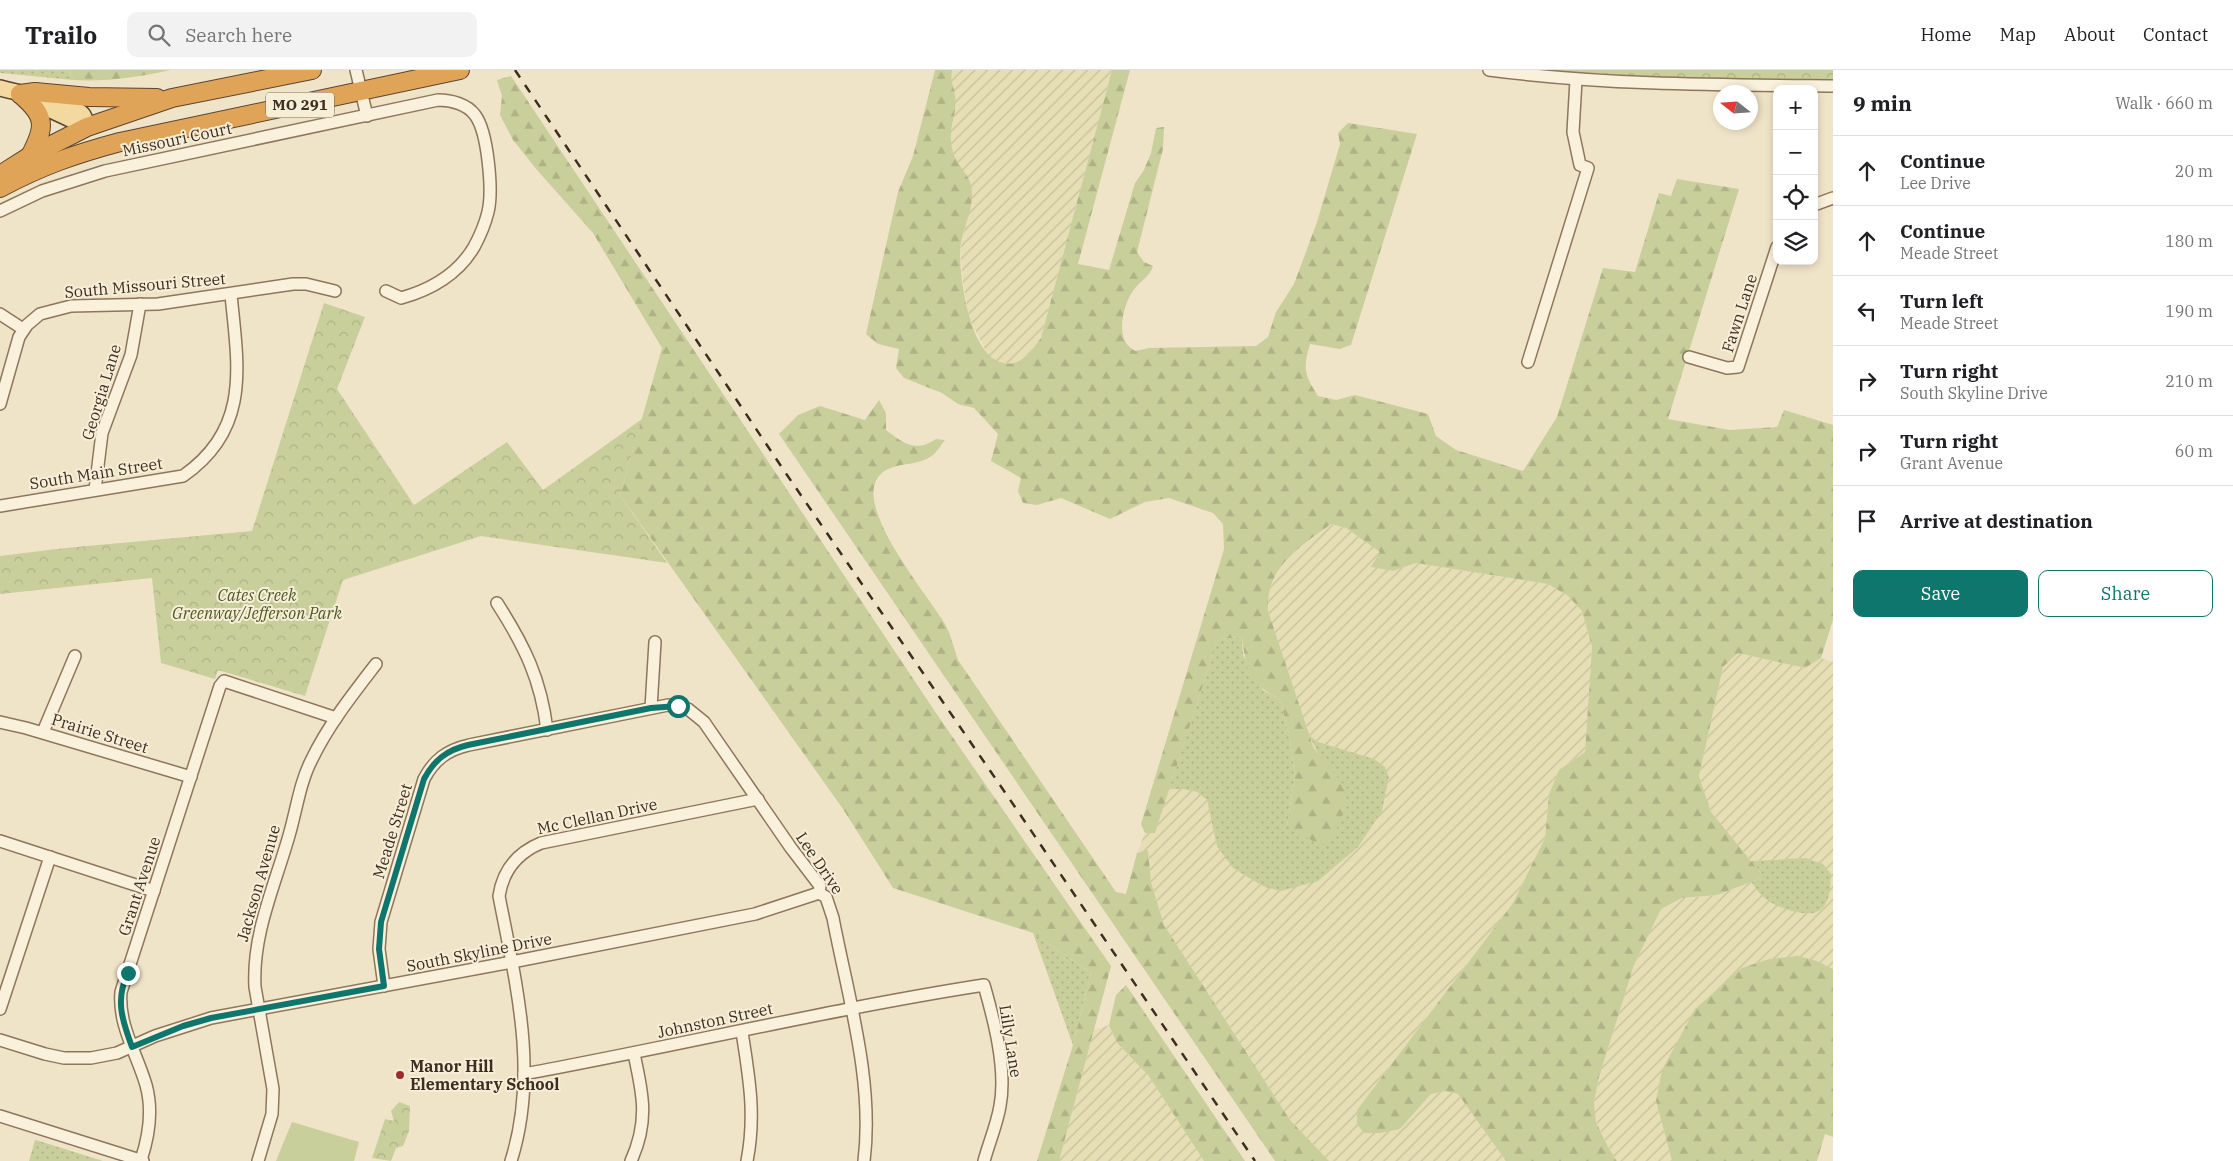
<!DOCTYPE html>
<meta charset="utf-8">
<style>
body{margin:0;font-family:"IBM Plex Serif",serif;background:#f2f2f2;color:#202124}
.controls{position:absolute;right:15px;top:15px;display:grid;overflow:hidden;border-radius:10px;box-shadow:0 2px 8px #0003}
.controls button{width:45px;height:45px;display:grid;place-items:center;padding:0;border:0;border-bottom:1px solid #e0e0e0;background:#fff;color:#202124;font:25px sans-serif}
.compass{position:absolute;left:1713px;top:15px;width:45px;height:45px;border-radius:50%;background:#fff;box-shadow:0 2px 8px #0003;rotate:287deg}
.stop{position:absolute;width:15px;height:15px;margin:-11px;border:4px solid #0f766e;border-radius:50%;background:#fff}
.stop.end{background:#0f766e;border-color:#fff;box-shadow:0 1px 5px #0008}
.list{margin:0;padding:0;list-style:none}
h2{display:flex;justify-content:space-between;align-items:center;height:65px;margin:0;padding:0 20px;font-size:21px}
h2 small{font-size:16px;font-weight:400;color:#757577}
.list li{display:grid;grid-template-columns:32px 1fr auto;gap:15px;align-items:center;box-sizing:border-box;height:70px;padding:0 20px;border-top:1px solid #e0e0e0}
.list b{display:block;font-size:19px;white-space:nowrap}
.list p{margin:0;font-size:16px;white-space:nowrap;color:#757577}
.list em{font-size:16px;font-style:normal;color:#757577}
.actions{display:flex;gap:10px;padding:15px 20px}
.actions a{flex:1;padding:11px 0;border:1px solid #0f766e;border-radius:10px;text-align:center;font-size:18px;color:#0f766e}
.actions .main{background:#0f766e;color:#fff}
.icon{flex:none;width:28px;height:28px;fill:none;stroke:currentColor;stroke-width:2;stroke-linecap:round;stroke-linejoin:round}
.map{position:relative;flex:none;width:1833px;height:1091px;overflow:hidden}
header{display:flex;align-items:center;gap:30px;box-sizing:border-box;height:70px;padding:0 25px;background:#fff;border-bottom:1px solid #e0e0e0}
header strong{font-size:24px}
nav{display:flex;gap:28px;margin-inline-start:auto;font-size:18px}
.search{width:350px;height:45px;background:#f2f2f2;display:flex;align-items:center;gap:12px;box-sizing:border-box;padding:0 18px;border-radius:10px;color:#757577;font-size:19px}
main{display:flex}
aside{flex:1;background:#fff}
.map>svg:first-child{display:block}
.farmland{fill:url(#farmland-furrows)}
.grass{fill:url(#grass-dots)}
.forest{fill:url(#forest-firs)}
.park{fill:url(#park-crowns)}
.pitch{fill:#c9cf9b}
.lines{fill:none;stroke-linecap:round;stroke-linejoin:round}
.minor-casing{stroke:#8d765c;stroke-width:14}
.major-casing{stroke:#5b4430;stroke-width:18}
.highway-casing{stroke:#5b4430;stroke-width:20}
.minor{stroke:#faf1dc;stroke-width:11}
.major{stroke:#f3d9a0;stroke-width:15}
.highway{stroke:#e0a458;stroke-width:18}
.rail{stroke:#3d2e20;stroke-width:2.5;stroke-dasharray:9 9;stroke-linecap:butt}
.route{stroke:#0f766e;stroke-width:6}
.poi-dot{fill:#9e2a2b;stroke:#f7eed8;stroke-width:2}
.labels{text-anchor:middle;stroke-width:4;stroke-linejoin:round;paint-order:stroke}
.shield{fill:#f7eed8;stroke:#756857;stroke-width:1}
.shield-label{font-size:15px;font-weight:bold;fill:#3d2e20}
.street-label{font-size:16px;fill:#3d2e20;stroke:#f7eed8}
.park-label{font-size:16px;font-style:italic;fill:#4d5a26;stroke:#f7eed8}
.poi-label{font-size:16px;font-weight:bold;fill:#3d2e20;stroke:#f7eed8;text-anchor:start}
</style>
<header>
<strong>Trailo</strong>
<div class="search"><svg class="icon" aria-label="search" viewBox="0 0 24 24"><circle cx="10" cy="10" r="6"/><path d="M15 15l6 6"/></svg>Search here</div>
<nav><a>Home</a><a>Map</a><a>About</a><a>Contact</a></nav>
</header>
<main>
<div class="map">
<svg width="1833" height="1091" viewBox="0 0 1833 1091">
<defs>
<pattern id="farmland-furrows" width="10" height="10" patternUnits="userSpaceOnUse" patternTransform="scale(1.25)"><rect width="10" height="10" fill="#e6deb5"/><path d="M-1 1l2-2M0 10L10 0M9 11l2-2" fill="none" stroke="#c6bf9b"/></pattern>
<pattern id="grass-dots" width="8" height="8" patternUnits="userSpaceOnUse" patternTransform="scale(1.25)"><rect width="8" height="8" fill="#c9cf9b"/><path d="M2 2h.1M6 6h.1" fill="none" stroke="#aeb285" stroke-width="1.8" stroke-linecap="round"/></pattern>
<pattern id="forest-firs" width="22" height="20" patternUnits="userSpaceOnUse" patternTransform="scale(1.25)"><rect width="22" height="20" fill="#c9cf9b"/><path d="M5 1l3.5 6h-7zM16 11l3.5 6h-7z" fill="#aeb285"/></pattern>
<pattern id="park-crowns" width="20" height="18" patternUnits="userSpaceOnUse" patternTransform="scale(1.25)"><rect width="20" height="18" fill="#c9cf9b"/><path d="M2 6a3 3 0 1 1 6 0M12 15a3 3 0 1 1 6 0" fill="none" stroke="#aeb285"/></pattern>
</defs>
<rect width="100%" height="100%" fill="#f0e4c8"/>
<g class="farmland">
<polygon points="952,0 1112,0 1041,268 1028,284 1015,293 1001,293 989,287 969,248 963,213 960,181 971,129 971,115 954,87 949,68 955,26 950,12"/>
<polygon points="1331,454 1346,458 1381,482 1371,497 1393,501 1416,493 1548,514 1568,526 1582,541 1592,577 1585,682 1559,700 1549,724 1545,768 1513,833 1357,1040 1400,1059 1431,1024 1445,1021 1458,1024 1506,1091 1329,1091 1290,1050 1164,855 1151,812 1148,781 1137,783 1145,763 1155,763 1169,719 1183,719 1197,722 1207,730 1210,743 1233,798 1265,817 1382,741 1389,707 1341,679 1318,672 1309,665 1268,541 1267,524 1284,490"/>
<polygon points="1738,583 1804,598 1821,588 1833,592 1833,899 1817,891 1656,1031 1672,1091 1617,1091 1608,1077 1596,1051 1594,1033 1599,1007 1634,895 1661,839 1682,828 1717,825 1751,812 1767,830 1805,788 1751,791 1711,742 1699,706 1723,597"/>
<polygon points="1109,955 1117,973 1148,1005 1204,1091 1059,1091 1094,960"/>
</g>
<g class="grass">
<polygon points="0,0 68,0 73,10 0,3"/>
<polygon points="1242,567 1243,585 1263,620 1280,630 1289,664 1295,706 1287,755 1298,760 1343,715 1322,692 1309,665 1318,672 1374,689 1385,697 1389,707 1382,741 1358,777 1318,811 1281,821 1265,817 1251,809 1233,798 1217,776 1207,730 1197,722 1183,719 1169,719 1218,569"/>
<path d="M 1805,788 L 1823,794 L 1831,804 C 1830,816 1831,832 1820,840 C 1810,849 1776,838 1766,829 C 1760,825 1756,818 1751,812 L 1764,807 L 1751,791 Z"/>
<polygon points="1033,863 1091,903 1073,975"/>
<polygon points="35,1070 36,1070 103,1091 29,1091"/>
</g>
<g class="forest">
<path d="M 68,0 L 171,0 C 138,7 106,12 73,10 Z"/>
<path d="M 935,0 L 952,0 C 950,13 954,15 955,26 C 958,47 945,60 954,85 C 958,96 968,104 971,115 C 976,137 961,160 960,182 C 960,211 971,301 1014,293 C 1025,290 1034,277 1041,268 L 1112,0 L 1130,0 L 1078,194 L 1109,200 L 1135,113 L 1144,100 L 1151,83 L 1156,58 L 1164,57 L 1163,79 L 1137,182 L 1144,192 L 1153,196 C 1150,206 1143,209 1136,217 C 1125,229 1117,258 1126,273 C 1128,276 1132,279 1135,281 L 1149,278 L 1256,276 L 1268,267 L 1276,242 L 1294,214 L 1317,152 L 1340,74 L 1338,63 L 1348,53 L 1417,64 L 1351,275 L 1340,279 L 1310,274 C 1303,298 1304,304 1318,326 L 1336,330 L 1355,325 L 1428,344 L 1436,366 L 1456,380 L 1523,401 L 1557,347 L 1603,198 L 1635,202 L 1659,123 L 1671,126 L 1677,109 L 1739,119 L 1668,349 L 1730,360 L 1777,357 L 1784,340 L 1833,355 L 1833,550 L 1821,588 L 1805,598 L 1738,583 L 1723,597 L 1699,706 L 1711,742 L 1764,807 L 1717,825 L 1682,828 L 1661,839 L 1634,895 L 1599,1007 L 1594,1033 L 1596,1052 L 1608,1077 L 1617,1091 L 1506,1091 L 1458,1024 L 1445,1021 L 1431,1024 L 1400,1059 L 1380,1063 L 1364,1063 L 1357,1054 L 1357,1040 L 1513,833 L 1545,768 L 1549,724 L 1559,700 L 1585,682 L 1592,577 L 1582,541 L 1568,526 L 1548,514 L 1416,493 L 1393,501 L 1371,497 L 1380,482 L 1346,458 L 1331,454 C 1299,478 1266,496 1268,541 L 1313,676 C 1322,691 1332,700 1342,713 C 1354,730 1337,759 1328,774 L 1316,773 L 1287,755 L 1295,706 L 1289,664 L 1280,630 C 1247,610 1247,604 1242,567 L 1218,569 L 1155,763 L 1145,763 L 1141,754 L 1224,479 L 1223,454 L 1213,443 L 1169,428 L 1145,432 L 1110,449 L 1061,428 L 1037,435 L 1023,433 L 1018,421 L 1021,408 L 991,391 L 998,364 L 974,338 L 958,334 L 942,323 L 904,308 L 896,298 L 899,279 L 878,274 L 866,264 L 898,122 L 913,86 Z"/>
<polygon points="511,6 936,643 1111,896 1059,1091 1037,1091 1073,975 1091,903 1033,863 893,818 843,739 620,425 662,278 593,163 537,100 513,70 500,45 502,26 497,10"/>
<path d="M 879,330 L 886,343 L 886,360 C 903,373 915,383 936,369 L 945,370 C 941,375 936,384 930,387 C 915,397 894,391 880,405 C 851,435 928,525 945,554 C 951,565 954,578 958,590 L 1116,822 L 1126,824 L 1137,783 L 1148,780 L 1151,812 L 1164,855 L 1290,1050 L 1329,1091 L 1275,1091 L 779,364 L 798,345 L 820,336 L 865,350 Z"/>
<polygon points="1798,886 1817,891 1833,899 1833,1067 1825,1064 1817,1091 1672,1091 1656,1031 1662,1000 1695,939 1742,898 1769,889"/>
<polygon points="1126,915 1245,1091 1204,1091 1148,1005 1117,973 1109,955 1116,925"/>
</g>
<g class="park">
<polygon points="1533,0 1833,0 1833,11 1656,10"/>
<polygon points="324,233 365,247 337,319 414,435 507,372 543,420 642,349 620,425 667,493 481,466 343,510 305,626 218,600 215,609 161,593 152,508 0,524 0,486 65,478 252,461"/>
<polygon points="399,1032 410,1036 409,1061 403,1076 396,1078 391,1091 372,1088 385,1049 394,1051 391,1041"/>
</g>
<polygon class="pitch" points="292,1052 359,1072 354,1091 276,1091"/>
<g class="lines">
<g class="minor-casing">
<g id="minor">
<polyline points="356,0 367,46"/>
<path d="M 1489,0 C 1604,15 1717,15 1833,16"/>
<polyline points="1814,135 1833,128"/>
<path d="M 0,141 L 42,121 L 105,101 L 438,30 C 451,30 467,34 475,45 C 488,62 493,121 488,142 C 485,154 480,166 474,177 C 458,204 430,220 401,228 L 386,221"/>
<polyline points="0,244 23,259"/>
<polyline points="1689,287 1727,298 1738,297 1777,177"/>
<polyline points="1528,292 1588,98 1580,95 1573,62 1576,10"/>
<polyline points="0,334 19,267 27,255 40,244 71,236 158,234 293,214 306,214 335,221"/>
<polyline points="95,420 102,363 131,285 140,234"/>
<path d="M 0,436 L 183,406 C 251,359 238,296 231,225"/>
<path d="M 497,533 C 524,575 541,609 547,660"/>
<polyline points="651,638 655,572"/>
<polyline points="0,652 26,658 191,707"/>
<polyline points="43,662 75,586"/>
<polyline points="0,771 154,821"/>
<path d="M 819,823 L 826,827 L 833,848 C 848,927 874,1011 864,1091"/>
<path d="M 384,916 L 379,879 L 381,852 L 424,709 C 434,690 447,680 469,675 L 668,635 L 688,639 L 704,652 L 791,778 L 820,816 L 819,823"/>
<polyline points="0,939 50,787"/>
<path d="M 742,962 C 749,1007 756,1045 747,1091"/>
<polyline points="0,970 45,984 64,988 91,988 117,983 155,966 211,948 512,892 755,844 819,823"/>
<path d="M 524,1004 C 677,976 830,939 984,915 C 994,950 1007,999 1000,1036 C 997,1054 989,1073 984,1091"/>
<polyline points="0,1046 143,1091"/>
<path d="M 141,1090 C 149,1066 153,1040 146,1015 C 137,984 118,955 121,922 L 220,616 L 224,611 L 336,648"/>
<path d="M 258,1091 L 272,1044 L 273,1019 L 255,917 C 252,863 276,813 290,762 C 297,737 300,712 312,689 C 329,654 353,624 376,594"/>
<path d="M 511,1091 C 539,1003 516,914 499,826 C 503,800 517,783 541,773 L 758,729"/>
<path d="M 631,1091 C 649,1052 643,1024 634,984"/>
</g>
</g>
<g class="major-casing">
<g id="major">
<path d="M 0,18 C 17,23 74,32 83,45 C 85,48 86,53 87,57"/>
<polyline points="36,33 87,57"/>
</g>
</g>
<g class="highway-casing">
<g id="highway">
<polyline points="20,24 35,22 89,27 157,28"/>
<path d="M 20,24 C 46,46 46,56 30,86"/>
<polyline points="0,105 30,86 87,57 172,28 312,0"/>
<path d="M 0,118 C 41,96 75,84 120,72 L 460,0"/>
</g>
</g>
<use href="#minor" class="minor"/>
<use href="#major" class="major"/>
<use href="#highway" class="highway"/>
<polyline class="rail" points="515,0 785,402 1015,737 1255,1091"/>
</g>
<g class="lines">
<path class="route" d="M 128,903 C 115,929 122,950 132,977 L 183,956 L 211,948 L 384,916 L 379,879 L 381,852 L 424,709 C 434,690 447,680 468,675 L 651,638 L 678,636"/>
</g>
<circle class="poi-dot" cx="400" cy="1005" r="5"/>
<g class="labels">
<rect class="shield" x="266" y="22.5" width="68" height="25" rx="4"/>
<g class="shield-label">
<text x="300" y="40">MO 291</text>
</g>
<g class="street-label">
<text transform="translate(177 69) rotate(-12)" y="6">Missouri Court</text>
<text transform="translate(145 215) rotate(-5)" y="6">South Missouri Street</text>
<text transform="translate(1739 243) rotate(-72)" y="6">Fawn Lane</text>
<text transform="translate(101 322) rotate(-73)" y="6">Georgia Lane</text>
<text transform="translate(96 403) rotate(-9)" y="6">South Main Street</text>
<text transform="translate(100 663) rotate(17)" y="6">Prairie Street</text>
<text transform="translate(597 746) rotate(-12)" y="6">Mc Clellan Drive</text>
<text transform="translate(392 761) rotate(-73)" y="6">Meade Street</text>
<text transform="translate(820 793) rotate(56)" y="6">Lee Drive</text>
<text transform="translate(258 813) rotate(-74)" y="6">Jackson Avenue</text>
<text transform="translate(139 816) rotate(-72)" y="6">Grant Avenue</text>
<text transform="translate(479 882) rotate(-11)" y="6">South Skyline Drive</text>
<text transform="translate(715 950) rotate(-12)" y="6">Johnston Street</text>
<text transform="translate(1011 971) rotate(81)" y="6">Lilly Lane</text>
</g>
<g class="park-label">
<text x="257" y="531">Cates Creek<tspan x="257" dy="18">Greenway/Jefferson Park</tspan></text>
</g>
<g class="poi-label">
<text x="410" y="1002">Manor Hill<tspan x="410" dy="18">Elementary School</tspan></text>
</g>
</g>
</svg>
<div class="controls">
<button>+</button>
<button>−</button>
<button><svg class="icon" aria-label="locate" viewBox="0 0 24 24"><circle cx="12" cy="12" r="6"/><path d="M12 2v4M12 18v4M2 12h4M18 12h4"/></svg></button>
<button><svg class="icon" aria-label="layers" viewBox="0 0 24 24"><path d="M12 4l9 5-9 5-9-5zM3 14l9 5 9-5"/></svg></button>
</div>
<svg class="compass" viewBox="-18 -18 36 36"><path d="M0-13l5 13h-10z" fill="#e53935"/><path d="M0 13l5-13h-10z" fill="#757577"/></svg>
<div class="stop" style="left:678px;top:636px"></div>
<div class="stop end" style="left:128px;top:903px"></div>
</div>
<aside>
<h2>9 min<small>Walk · 660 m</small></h2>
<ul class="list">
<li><svg class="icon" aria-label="ahead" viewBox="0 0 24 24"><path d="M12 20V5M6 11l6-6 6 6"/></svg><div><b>Continue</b><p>Lee Drive</p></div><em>20 m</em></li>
<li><svg class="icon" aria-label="ahead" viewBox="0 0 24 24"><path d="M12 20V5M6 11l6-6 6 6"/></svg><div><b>Continue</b><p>Meade Street</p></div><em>180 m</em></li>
<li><svg class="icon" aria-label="left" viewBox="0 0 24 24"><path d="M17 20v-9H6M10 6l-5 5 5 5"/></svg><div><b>Turn left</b><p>Meade Street</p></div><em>190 m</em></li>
<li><svg class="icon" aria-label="right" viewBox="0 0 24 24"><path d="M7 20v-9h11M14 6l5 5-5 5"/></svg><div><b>Turn right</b><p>South Skyline Drive</p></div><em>210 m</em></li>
<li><svg class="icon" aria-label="right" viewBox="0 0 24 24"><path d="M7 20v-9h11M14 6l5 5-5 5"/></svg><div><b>Turn right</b><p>Grant Avenue</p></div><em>60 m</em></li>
<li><svg class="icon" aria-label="arrive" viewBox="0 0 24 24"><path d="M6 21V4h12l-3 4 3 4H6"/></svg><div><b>Arrive at destination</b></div></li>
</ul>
<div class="actions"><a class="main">Save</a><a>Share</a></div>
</aside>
</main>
